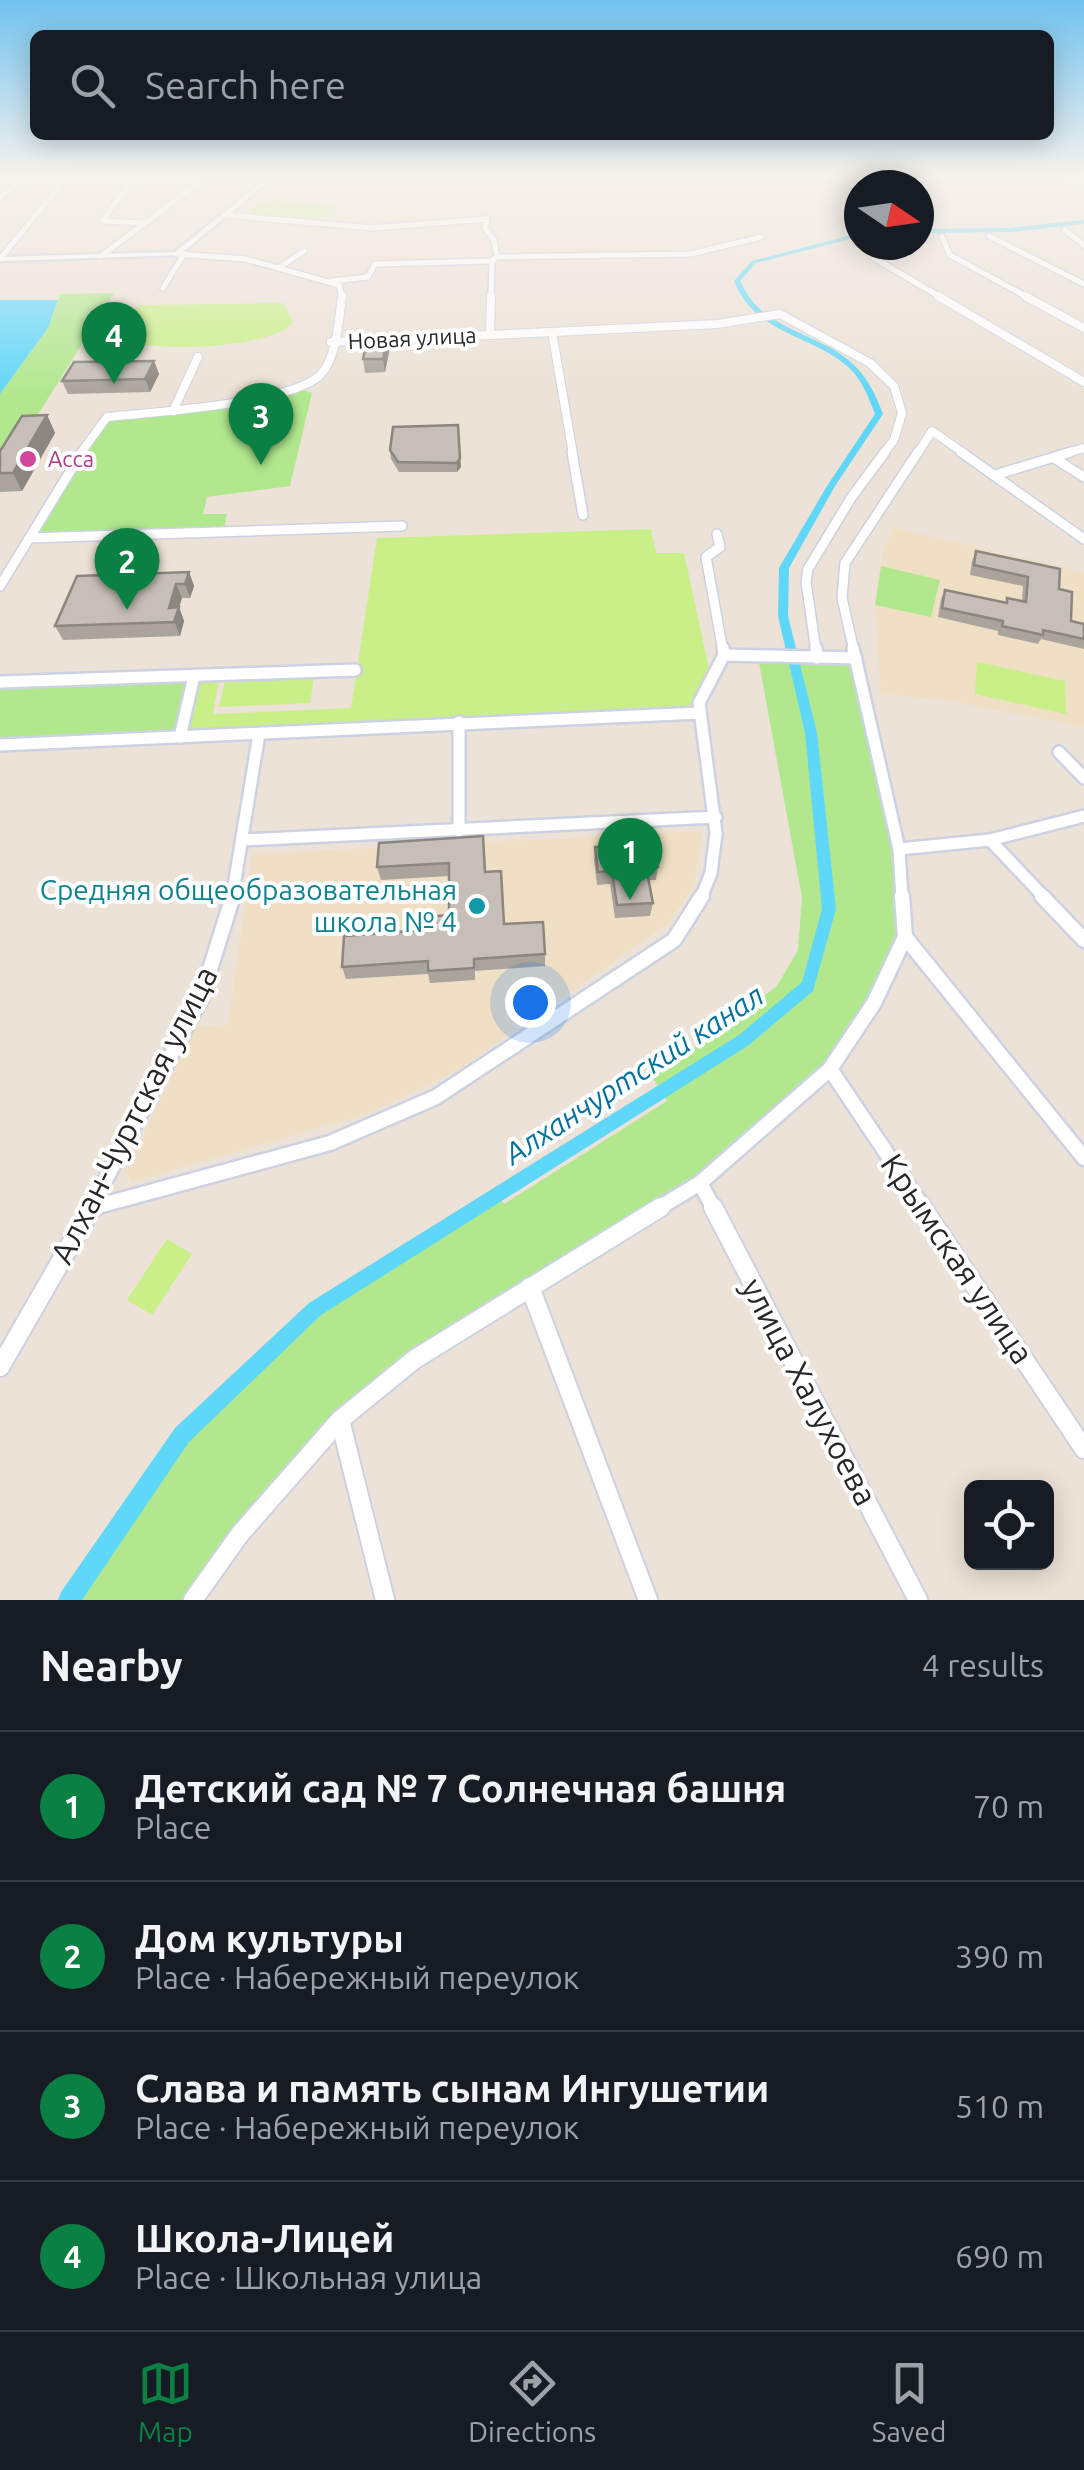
<!DOCTYPE html>
<meta charset="utf-8">
<style>
body{margin:0;font-family:Ubuntu,sans-serif;background:#20242c;color:#f1f3f6}
.controls{position:absolute;right:30px;bottom:30px;display:grid;overflow:hidden;border-radius:15px;box-shadow:0 5px 25px #0003}
.controls button{width:90px;height:90px;display:grid;place-items:center;padding:0;border:0;border-bottom:2px solid #363941;background:#171b24;color:#f1f3f6;font:50px sans-serif}
.compass{position:absolute;left:844px;top:170px;width:90px;height:90px;border-radius:50%;background:#171b24;box-shadow:0 5px 25px #0003;rotate:103deg}
.you{position:absolute;left:530px;top:1002px;width:35px;height:35px;margin:-25px;border:8px solid #fff;border-radius:50%;background:#1a73e8;box-shadow:0 0 0 15px #1a73e833}
.badge{display:grid;place-items:center;width:65px;height:65px;border-radius:50%;background:#0b8043;color:#fff;font-size:32px;font-weight:700}
.pin{position:absolute;translate:-50% -82px;filter:drop-shadow(0 2px 5px #0008)}
.pin::after{content:'';position:absolute;top:52px;width:35px;height:30px;background:inherit;clip-path:polygon(0 0,100% 0,50% 100%)}
.list{margin:0;padding:0;list-style:none}
h2{display:flex;justify-content:space-between;align-items:center;height:130px;margin:0;padding:0 40px;font-size:42px}
h2 small{font-size:32px;font-weight:400;color:#9ea1a6}
.list li{display:grid;grid-template-columns:65px 1fr auto;gap:30px;align-items:center;box-sizing:border-box;height:150px;padding:0 40px;border-top:2px solid #363941}
.list b{display:block;font-size:38px;white-space:nowrap}
.list p{margin:0;font-size:32px;white-space:nowrap;color:#9ea1a6}
.list em{font-size:32px;font-style:normal;color:#9ea1a6}
.icon{flex:none;width:55px;height:55px;fill:none;stroke:currentColor;stroke-width:2;stroke-linecap:round;stroke-linejoin:round}
.map{position:relative;flex:none;width:1084px;height:1600px;overflow:hidden}
.search{position:absolute;background:#171b24;box-shadow:0 5px 25px #0003;left:30px;right:30px;top:30px;height:110px;display:flex;align-items:center;gap:25px;box-sizing:border-box;padding:0 35px;border-radius:15px;color:#9ea1a6;font-size:38px}
.sheet{height:730px;background:#171b24}
nav{display:flex;justify-content:space-around;align-items:center;box-sizing:border-box;height:140px;border-top:2px solid #363941;background:#171b24;font-size:28px;color:#9ea1a6}
nav a{display:grid;justify-items:center;gap:5px}
nav .on{color:#0b8043}
.map>svg:first-child{display:block}
.education{fill:#efdfc4}
.green{fill:#b1e88e}
.pitch{fill:#c9f088}
.water{fill:#5fd7f8}
.lines{fill:none;stroke-linecap:round;stroke-linejoin:round}
.canal{fill:#5fd7f8;fill-rule:evenodd}
.minor-far5-casing{stroke:#ccd2e2;stroke-width:8}
.minor-far4-casing{stroke:#ccd2e2;stroke-width:10}
.minor-far3-casing{stroke:#ccd2e2;stroke-width:12}
.minor-far2-casing{stroke:#ccd2e2;stroke-width:16}
.minor-far1-casing{stroke:#ccd2e2;stroke-width:19}
.minor-casing{stroke:#ccd2e2;stroke-width:22}
.tertiary-casing{stroke:#ccd2e2;stroke-width:5}
.minor-far5{stroke:#fff;stroke-width:5}
.minor-far4{stroke:#fff;stroke-width:8}
.minor-far3{stroke:#fff;stroke-width:9}
.minor-far2{stroke:#fff;stroke-width:11}
.minor-far1{stroke:#fff;stroke-width:14}
.minor{stroke:#fff;stroke-width:18}
.tertiary{fill:#fff;fill-rule:evenodd}
.wall{fill:#aaa49d}
.shaded-wall{fill:#8b8680}
.building{fill:#c6bfb7;stroke:#8b8680;stroke-width:2.5}
.hotel-dot{fill:#d1479c;stroke:#fff;stroke-width:4}
.culture-dot{fill:#0f9aa8;stroke:#fff;stroke-width:4}
.labels{text-anchor:middle;stroke-width:8;stroke-linejoin:round;paint-order:stroke}
.far-street-label{font-size:22px;fill:#272727;stroke:#fff}
.far-hotel-label{font-size:22px;fill:#b23c85;stroke:#fff;text-anchor:start}
.culture-label{font-size:28px;fill:#0d838f;stroke:#fff;text-anchor:end}
.water-label{font-size:30px;font-style:italic;fill:#0271a0;stroke:#fff}
.near-street-label{font-size:32px;fill:#272727;stroke:#fff}
</style>
<div class="map">
<svg width="1084" height="1600" viewBox="0 0 1084 1600">
<rect width="100%" height="100%" fill="#ece2d7"/>
<g class="education">
<polygon points="894,528 1084,572 1084,727 945,700 881,694 875,605 883,551"/>
<polygon points="702,831 695,883 668,924 456,1071 370,1113 132,1182 126,1171 195,1027 228,1025 252,854"/>
</g>
<g class="green">
<polygon points="114,293 0,475 0,394 48,328 60,294"/>
<polygon points="303,390 312,393 290,486 207,497 203,514 227,514 224,530 37,535 100,428 109,421"/>
<polygon points="881,566 940,580 931,617 875,605"/>
<polygon points="758,657 856,658 899,849 905,937 830,1069 700,1183 382,1384 193,1600 69,1600 182,1435 315,1309 496,1194 504,1204 667,1101 653,1078 777,986 798,950 802,898"/>
<polygon points="209,675 195,736 0,745 0,682"/>
</g>
<g class="pitch">
<path d="M 274,200 L 331,206 L 337,210 C 320,226 268,220 249,210 L 255,204 Z"/>
<path d="M 283,303 L 293,322 C 274,350 129,356 109,332 L 115,320 L 141,305 Z"/>
<polygon points="651,529 656,553 684,553 710,674 693,699 693,707 187,730 198,680 219,679 213,714 351,708 377,538"/>
<polygon points="977,662 1065,681 1066,714 975,694"/>
<polygon points="314,677 310,703 219,707 225,681"/>
<polygon points="167,1239 192,1254 152,1315 127,1300"/>
</g>
<polygon class="water" points="0,300 58,300 48,328 0,394"/>
<g class="lines">
<g class="canal">
<polygon points="1084,220 1084,224 1010,232 919,233 919,229 1010,228"/>
<path d="M 859,233 L 859,237 L 756,263 L 740,281 C 744,288 748,296 753,302 C 780,333 826,337 855,366 C 869,380 876,396 883,414 L 835,486 L 789,568 L 788,616 L 817,733 L 836,909 L 813,991 L 749,1045 L 321,1315 L 189,1442 L 82,1600 L 58,1600 L 61,1592 L 175,1428 L 309,1303 L 739,1035 L 802,982 L 822,909 L 805,733 L 778,616 L 779,568 L 827,486 L 875,414 C 868,396 862,379 847,366 C 817,340 770,334 746,302 C 741,296 737,288 734,281 L 752,261 Z"/>
</g>
<g class="minor-far5-casing">
<g id="minor-far5">
<polyline points="986,173 1084,183"/>
<polyline points="0,182 200,182"/>
<polyline points="131,182 102,221 146,223"/>
<polyline points="0,198 18,182"/>
<polyline points="224,215 372,228 487,219 485,228 494,240 497,257 492,261 491,298"/>
<polyline points="1065,230 1084,245"/>
<polyline points="989,236 1084,284"/>
<polyline points="942,237 950,255 1029,298"/>
<polyline points="177,254 246,259 339,285 342,298"/>
<polyline points="101,256 212,173"/>
<polyline points="497,257 691,254 761,237"/>
<polyline points="874,258 942,298"/>
<polyline points="0,259 70,173"/>
<polyline points="280,267 304,251"/>
<polyline points="332,281 368,277 375,264 492,261"/>
<polyline points="163,288 184,254"/>
</g>
</g>
<g class="minor-far4-casing">
<g id="minor-far4">
<polyline points="938,296 1084,382"/>
<polyline points="1025,296 1084,328"/>
<polyline points="552,332 573,454"/>
<polyline points="490,335 717,324 780,314 870,363 894,386 902,413 894,440 883,454"/>
<polyline points="331,342 490,335 491,296"/>
<polyline points="173,411 198,357"/>
<path d="M 80,454 L 107,417 C 152,412 288,404 319,376 C 337,360 339,318 342,296"/>
<polyline points="917,454 932,431 965,454"/>
<polyline points="1063,454 1084,448"/>
</g>
</g>
<g class="minor-far3-casing">
<g id="minor-far3">
<polyline points="572,452 583,515"/>
<polyline points="961,452 1084,539"/>
<polyline points="1054,458 1084,477"/>
<polyline points="995,475 1071,452"/>
<polyline points="717,534 720,547 706,557 723,651"/>
<polyline points="29,538 402,526"/>
<polyline points="0,586 82,452"/>
<polyline points="816,651 806,582 808,569 851,498 885,452"/>
<polyline points="854,651 842,598 845,563 918,452"/>
</g>
</g>
<g class="minor-far2-casing">
<g id="minor-far2">
<polyline points="816,648 817,658"/>
<polyline points="853,648 899,849 902,898"/>
<polyline points="724,655 856,658"/>
<polyline points="0,682 355,670"/>
<polyline points="459,722 459,831"/>
<polyline points="180,737 194,676"/>
<polyline points="0,745 700,713"/>
<polyline points="1059,752 1084,778"/>
<polyline points="243,840 716,817"/>
<polyline points="990,840 1045,898"/>
<polyline points="899,849 990,840 1084,816"/>
<polyline points="232,898 259,734"/>
<polyline points="701,898 711,873 716,833 699,703 724,655 723,648"/>
</g>
</g>
<g class="minor-far1-casing">
<g id="minor-far1">
<polyline points="1042,896 1084,940"/>
<polyline points="905,937 1084,1158"/>
<polyline points="830,1069 924,1209"/>
<polyline points="700,1183 714,1209"/>
<polyline points="91,1208 330,1143 436,1097 674,940 702,896"/>
<polyline points="90,1209 201,998 233,896"/>
<polyline points="657,1209 700,1183 830,1069 874,1003 905,937 902,896"/>
</g>
</g>
<g class="minor-casing">
<g id="minor">
<polyline points="713,1207 918,1600"/>
<polyline points="922,1207 1084,1449"/>
<polyline points="91,1208 95,1207"/>
<polyline points="530,1287 648,1600"/>
<polyline points="0,1367 92,1207"/>
<polyline points="340,1420 385,1600"/>
<polyline points="193,1600 240,1534 340,1420 415,1359 661,1207"/>
</g>
</g>
<g class="tertiary-casing">
<polygon id="tertiary" points="273,173 279,173 179,255 0,261 0,257 175,252"/>
</g>
<use href="#minor-far5" class="minor-far5"/>
<use href="#minor-far4" class="minor-far4"/>
<use href="#minor-far3" class="minor-far3"/>
<use href="#minor-far2" class="minor-far2"/>
<use href="#minor-far1" class="minor-far1"/>
<use href="#minor" class="minor"/>
<use href="#tertiary" class="tertiary"/>
</g>
<g class="wall">
<polygon points="390,347 385,372 365,373 363,359"/>
<polygon points="154,361 159,374 150,392 68,394 62,381"/>
<polygon points="47,415 55,433 22,491 0,492 0,451"/>
<polygon points="458,425 461,467 457,472 399,472 391,459 390,450"/>
<polygon points="976,551 1059,589 1071,621 1084,624 1084,649 1041,639 1038,644 998,635 998,631 938,617 941,599 945,590 1005,603 1007,598 1022,601 1023,586 970,575 972,561"/>
<polygon points="189,572 194,586 190,598 182,598 179,607 184,621 180,636 63,640 55,626"/>
<polygon points="379,843 485,872 504,924 545,954 545,966 475,971 475,980 430,983 428,974 346,979 342,967 426,930 449,915 449,876 381,880 377,867"/>
<polygon points="595,847 658,867 656,880 649,880 653,903 650,916 615,918 610,884 597,885 594,860"/>
</g>
<g class="shaded-wall">
<polygon points="388,334 390,347 385,372 383,359"/>
<polygon points="154,361 159,374 150,392 145,379"/>
<polygon points="47,415 55,433 22,491 13,473"/>
<polygon points="460,458 461,467 457,472 457,463"/>
<polygon points="189,572 194,586 190,598 185,584"/>
<polygon points="176,584 182,598 179,607 184,621 180,636 169,608"/>
</g>
<g class="building">
<polygon points="388,334 383,359 363,359 368,335"/>
<polygon points="154,361 145,379 62,381 74,362"/>
<polygon points="47,415 13,473 0,473 0,451 22,416"/>
<polygon points="458,425 460,458 457,463 398,462 390,450 393,427"/>
<polygon points="976,551 1060,569 1059,589 1072,592 1071,621 1084,624 1084,639 1043,630 1043,635 1002,626 1003,621 942,608 945,590 1007,603 1007,598 1026,602 1028,577 974,565"/>
<polygon points="189,572 185,584 176,584 169,608 179,607 174,622 55,626 77,576"/>
<polygon points="483,836 485,872 501,871 504,924 543,922 545,954 474,959 474,968 428,971 428,961 342,967 344,936 426,930 426,917 449,915 449,863 377,867 379,843"/>
<polygon points="654,844 658,867 646,867 653,903 617,905 612,871 598,872 595,847"/>
</g>
<linearGradient id="sky" x2="0" y2="1"><stop stop-color="#71c2ee"/><stop offset="0.44" stop-color="#f6f2ed"/><stop offset="1" stop-color="#f6f2ed" stop-opacity="0"/></linearGradient>
<rect width="1084" height="397" fill="url(#sky)"/>
<circle class="hotel-dot" cx="28" cy="459" r="10"/>
<circle class="culture-dot" cx="477" cy="906" r="10"/>
<g class="labels">
<g class="far-street-label">
<text transform="translate(412 338) rotate(-3)" y="8">Новая улица</text>
</g>
<g class="far-hotel-label">
<text x="48" y="467">Асса</text>
</g>
<g class="culture-label">
<text x="457" y="900">Средняя общеобразовательная<tspan x="457" dy="32">школа № 4</tspan></text>
</g>
<g class="water-label">
<text transform="translate(634 1075) rotate(-33)" y="10">Алханчуртский канал</text>
</g>
<g class="near-street-label">
<text transform="translate(134 1115) rotate(-63)" y="11">Алхан-Чуртская улица</text>
<text transform="translate(957 1259) rotate(56)" y="11">Крымская улица</text>
<text transform="translate(809 1392) rotate(62)" y="11">улица Халухоева</text>
</g>
</g>
</svg>
<div class="controls">
<button><svg class="icon" aria-label="locate" viewBox="0 0 24 24"><circle cx="12" cy="12" r="6"/><path d="M12 2v4M12 18v4M2 12h4M18 12h4"/></svg></button>
</div>
<svg class="compass" viewBox="-18 -18 36 36"><path d="M0-13l5 13h-10z" fill="#e53935"/><path d="M0 13l5-13h-10z" fill="#9ea1a6"/></svg>
<div class="you"></div>
<div class="pin badge" style="left:630px;top:900px">1</div>
<div class="pin badge" style="left:127px;top:610px">2</div>
<div class="pin badge" style="left:261px;top:465px">3</div>
<div class="pin badge" style="left:114px;top:384px">4</div>
<div class="search"><svg class="icon" aria-label="search" viewBox="0 0 24 24"><circle cx="10" cy="10" r="6"/><path d="M15 15l6 6"/></svg>Search here</div>
</div>
<section class="sheet">
<h2>Nearby<small>4 results</small></h2>
<ul class="list">
<li><span class="badge">1</span><div><b>Детский сад № 7 Солнечная башня</b><p>Place</p></div><em>70 m</em></li>
<li><span class="badge">2</span><div><b>Дом культуры</b><p>Place · Набережный переулок</p></div><em>390 m</em></li>
<li><span class="badge">3</span><div><b>Слава и память сынам Ингушетии</b><p>Place · Набережный переулок</p></div><em>510 m</em></li>
<li><span class="badge">4</span><div><b>Школа-Лицей</b><p>Place · Школьная улица</p></div><em>690 m</em></li>
</ul>
</section>
<nav>
<a class="on"><svg class="icon" aria-label="map" viewBox="0 0 24 24"><path d="M3 6l6-2 6 2 6-2v14l-6 2-6-2-6 2zM9 4v14M15 6v14"/></svg>Map</a>
<a><svg class="icon" aria-label="directions" viewBox="0 0 24 24"><path d="M12 3l9 9-9 9-9-9zM9 14v-3h6M13 9l2 2-2 2"/></svg>Directions</a>
<a><svg class="icon" aria-label="saved" viewBox="0 0 24 24"><path d="M7 4h10v16l-5-4-5 4z"/></svg>Saved</a>
</nav>
